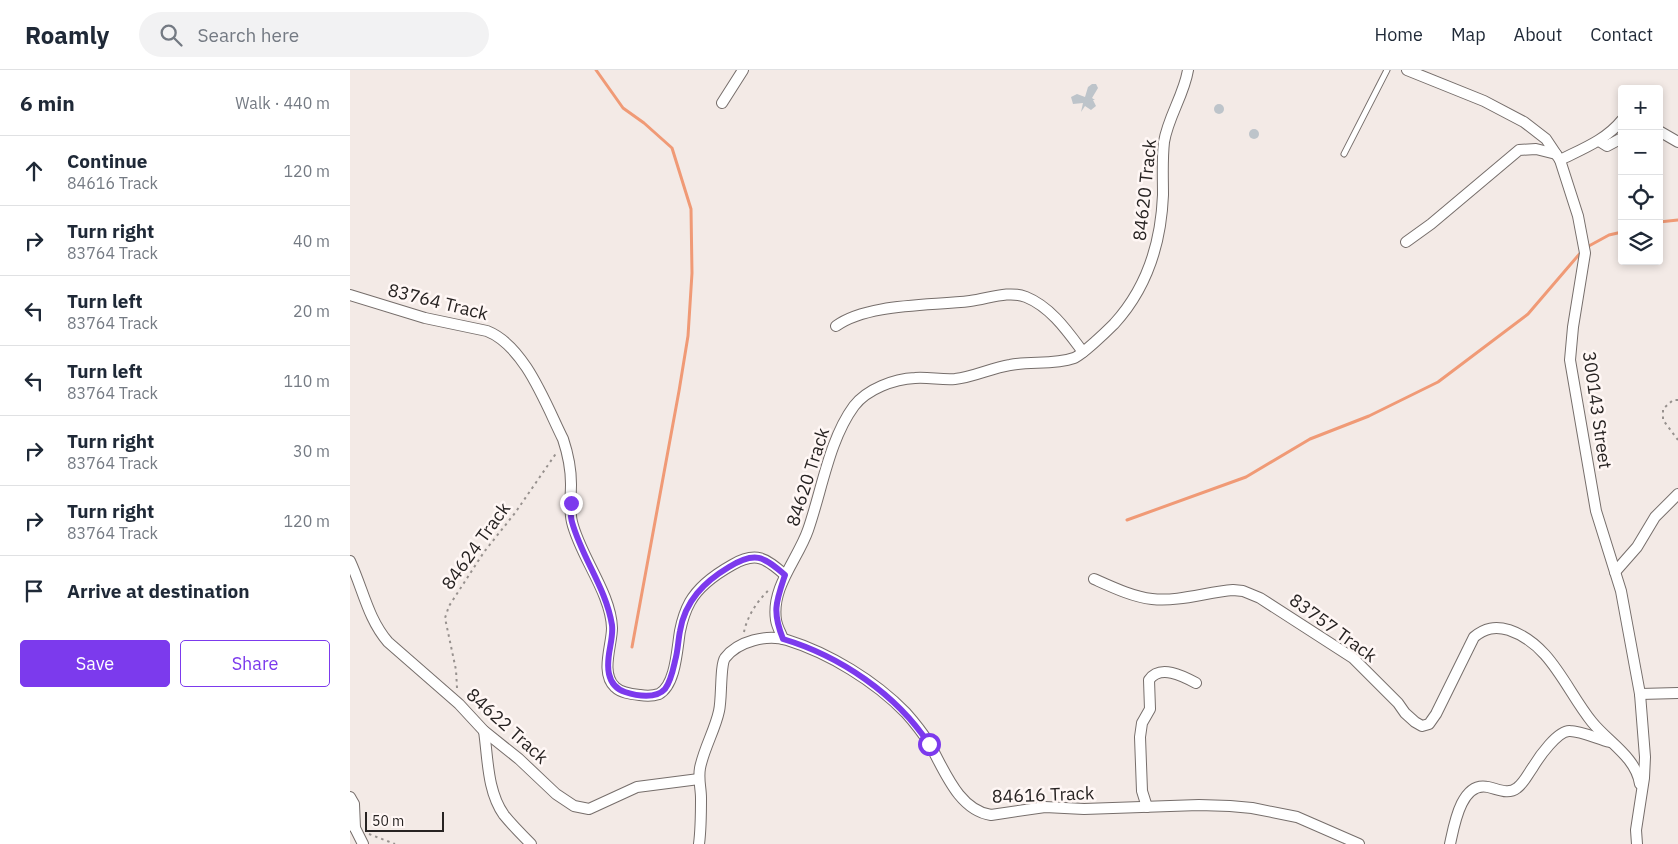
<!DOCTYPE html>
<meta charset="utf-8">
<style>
body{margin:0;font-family:"IBM Plex Sans",sans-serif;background:#f2f2f3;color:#1f2937}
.controls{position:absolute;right:15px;top:15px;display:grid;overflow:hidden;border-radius:5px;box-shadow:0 2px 8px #0003}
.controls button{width:45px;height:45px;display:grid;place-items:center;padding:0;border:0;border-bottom:1px solid #e0e1e3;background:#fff;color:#1f2937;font:25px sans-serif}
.scale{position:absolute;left:15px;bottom:12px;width:79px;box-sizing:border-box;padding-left:5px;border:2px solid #272322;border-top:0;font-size:14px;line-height:18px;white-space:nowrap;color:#272322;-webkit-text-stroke:4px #fff7f5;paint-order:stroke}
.stop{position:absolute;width:15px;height:15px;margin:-11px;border:4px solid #7c3aed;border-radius:50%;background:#fff}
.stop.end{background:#7c3aed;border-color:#fff;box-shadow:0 1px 5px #0008}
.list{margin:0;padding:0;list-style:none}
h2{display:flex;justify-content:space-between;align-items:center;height:65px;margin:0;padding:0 20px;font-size:21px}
h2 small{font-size:16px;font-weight:400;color:#747a83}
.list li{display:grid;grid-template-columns:32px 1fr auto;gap:15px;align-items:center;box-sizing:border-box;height:70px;padding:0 20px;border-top:1px solid #e0e1e3}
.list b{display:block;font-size:19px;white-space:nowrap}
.list p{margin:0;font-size:16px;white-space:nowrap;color:#747a83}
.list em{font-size:16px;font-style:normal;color:#747a83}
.actions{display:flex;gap:10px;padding:15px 20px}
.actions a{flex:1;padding:11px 0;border:1px solid #7c3aed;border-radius:5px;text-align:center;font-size:18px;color:#7c3aed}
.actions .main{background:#7c3aed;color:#fff}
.icon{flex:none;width:28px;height:28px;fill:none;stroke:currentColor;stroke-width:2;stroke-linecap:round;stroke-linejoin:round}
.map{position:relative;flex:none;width:1328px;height:774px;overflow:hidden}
header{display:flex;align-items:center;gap:30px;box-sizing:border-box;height:70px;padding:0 25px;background:#fff;border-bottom:1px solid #e0e1e3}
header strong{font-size:24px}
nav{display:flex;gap:28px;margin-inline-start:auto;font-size:18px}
.search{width:350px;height:45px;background:#f2f2f3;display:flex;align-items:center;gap:12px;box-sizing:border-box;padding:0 18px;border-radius:28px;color:#747a83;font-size:19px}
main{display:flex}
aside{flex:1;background:#fff}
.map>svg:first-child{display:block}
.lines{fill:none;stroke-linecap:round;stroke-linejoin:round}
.stream{stroke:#f09a76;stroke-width:3}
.building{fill:#bdc4ca}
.lane-casing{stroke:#766e6b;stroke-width:7}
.street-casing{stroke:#766e6b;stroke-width:12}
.path{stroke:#97918e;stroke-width:2;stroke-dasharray:2.5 4;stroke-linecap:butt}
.lane{stroke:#fff;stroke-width:5}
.street{stroke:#fff;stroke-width:10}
.route{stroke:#7c3aed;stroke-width:6}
.labels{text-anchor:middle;stroke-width:5;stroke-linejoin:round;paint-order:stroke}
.street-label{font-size:18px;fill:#272322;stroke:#fff7f5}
</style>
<header>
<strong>Roamly</strong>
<div class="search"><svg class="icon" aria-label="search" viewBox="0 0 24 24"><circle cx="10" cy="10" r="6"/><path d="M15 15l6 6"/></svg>Search here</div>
<nav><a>Home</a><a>Map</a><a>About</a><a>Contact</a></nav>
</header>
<main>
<aside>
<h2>6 min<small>Walk · 440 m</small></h2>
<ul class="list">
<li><svg class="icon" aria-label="ahead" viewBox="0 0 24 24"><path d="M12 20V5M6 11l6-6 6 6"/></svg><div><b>Continue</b><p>84616 Track</p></div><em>120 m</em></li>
<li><svg class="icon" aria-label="right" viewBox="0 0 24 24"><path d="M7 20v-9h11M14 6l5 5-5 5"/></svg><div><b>Turn right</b><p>83764 Track</p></div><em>40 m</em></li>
<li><svg class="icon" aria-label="left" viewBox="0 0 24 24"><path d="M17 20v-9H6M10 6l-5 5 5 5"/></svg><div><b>Turn left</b><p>83764 Track</p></div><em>20 m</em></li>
<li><svg class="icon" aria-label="left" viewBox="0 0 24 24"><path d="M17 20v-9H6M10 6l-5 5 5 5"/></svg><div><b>Turn left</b><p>83764 Track</p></div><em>110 m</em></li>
<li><svg class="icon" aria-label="right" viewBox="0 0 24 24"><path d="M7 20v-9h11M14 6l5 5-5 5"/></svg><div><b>Turn right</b><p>83764 Track</p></div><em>30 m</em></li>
<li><svg class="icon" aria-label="right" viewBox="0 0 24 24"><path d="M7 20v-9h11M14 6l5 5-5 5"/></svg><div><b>Turn right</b><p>83764 Track</p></div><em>120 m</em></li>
<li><svg class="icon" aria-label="arrive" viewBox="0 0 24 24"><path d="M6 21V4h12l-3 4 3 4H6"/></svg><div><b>Arrive at destination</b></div></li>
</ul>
<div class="actions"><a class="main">Save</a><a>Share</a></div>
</aside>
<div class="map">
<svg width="1328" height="774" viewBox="0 0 1328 774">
<rect width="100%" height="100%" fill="#f3eae6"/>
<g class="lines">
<g class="stream">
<polyline points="246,0 273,38 294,53 322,78 341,139 342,203 338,266 329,321 282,577"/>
<polyline points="1309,152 1328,150"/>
<polyline points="1237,177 1259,165 1272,162"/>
<polyline points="777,450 896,407 960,369 1019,346 1088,312 1178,244 1232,181"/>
</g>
</g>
<g class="building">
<polygon points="742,14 746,14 748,18 742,28 745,30 743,30 746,36 741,40 735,36 731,42 733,33 723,34 721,27 727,24 735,27 738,17"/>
<circle cx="869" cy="39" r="5"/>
<circle cx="904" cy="64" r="5"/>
</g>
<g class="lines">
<g class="lane-casing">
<polyline id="lane" points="994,84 1037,0"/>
</g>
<g class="street-casing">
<g id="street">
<polyline points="1057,0 1134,31 1174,52 1196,69 1210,90 1228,146 1235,183 1223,257 1220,290 1246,441 1271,521 1290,624 1295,687 1294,708 1286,760 1287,774"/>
<polyline points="372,33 393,0"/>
<polyline points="1309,61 1328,72"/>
<polyline points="1249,71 1257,76 1272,68"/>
<path d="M 1210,90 C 1232,79 1256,70 1272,50"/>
<polyline points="1056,172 1081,154 1169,80 1186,79 1206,84"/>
<path d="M 0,225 L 75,248 L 137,261 C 175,276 196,335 213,369 C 218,384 221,398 221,414 C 221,426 219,440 222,452 C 230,486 261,523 262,558 C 262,575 250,603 265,617 C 271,623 281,624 290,625 C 296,626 303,626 309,624 C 326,615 327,578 330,561 C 332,551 335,541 340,532 C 349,516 366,504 382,495 C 406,481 416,488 435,505"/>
<path d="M 486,256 C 518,233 581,236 620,231 C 638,229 658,220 676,227 C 701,237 718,262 733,282"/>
<path d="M 0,491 C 13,519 18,549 38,572 L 109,634 L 134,661 L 169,689 L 206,724 L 224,736 L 239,739 L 287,717 L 349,709"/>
<polyline points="1265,502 1287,477 1305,447 1328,424"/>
<path d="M 744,509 C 762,517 783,527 802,529 C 829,532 857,522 883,520 L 893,521 L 910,528 L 1003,588 L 1048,633 L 1055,643 L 1065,652 L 1072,656 L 1079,654 L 1086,644 L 1124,567 C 1135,558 1145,556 1159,560 C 1201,574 1216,620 1242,652 C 1258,672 1286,687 1290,714"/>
<path d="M 433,569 C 431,563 427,557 426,550 C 421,517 448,489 458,460 C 472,420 479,370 504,336 C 517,319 544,309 565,308 C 578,307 592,310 605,309 C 624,307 641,298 660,295 C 681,291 704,295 724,288 C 732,285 757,261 764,254 C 797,218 811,173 813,125 C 813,107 812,90 814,72 C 818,47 834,25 838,0"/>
<polyline points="1290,624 1328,623"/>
<path d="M 134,661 C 138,688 137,721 154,745 C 162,755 172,765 181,774"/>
<polyline points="0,727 4,734 5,758"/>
<path d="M 797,737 L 792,721 L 790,667 L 792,653 L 800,639 L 799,610 C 810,594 833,606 846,613"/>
<polyline points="1,754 5,758 13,774"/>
<path d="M 349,774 C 351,759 351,744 351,728 C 351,718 348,709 350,698 C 354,678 365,660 369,641 C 372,629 370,595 375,588 C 388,571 417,564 437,570 C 479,583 525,611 556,643 C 564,652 572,662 579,673 C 594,699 608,740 641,745 L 695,737 L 734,739 L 849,735 L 880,736 L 902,738 L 947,747 L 1009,774"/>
<path d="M 1100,774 C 1104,756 1111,711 1138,717 C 1148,719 1158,725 1167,718 C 1174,713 1178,704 1183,697 C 1189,687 1208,660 1220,661 C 1231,661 1248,669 1260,672"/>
</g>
</g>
<g class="path">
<polyline points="1328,330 1323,330 1313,339 1313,350 1328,370"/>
<path d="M 394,562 C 397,547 407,531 419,520"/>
<polyline points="107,618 106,600 95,548 99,536 134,482 165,443 207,382"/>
<polyline points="19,764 45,774"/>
</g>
<use href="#lane" class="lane"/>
<use href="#street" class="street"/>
</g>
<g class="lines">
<path class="route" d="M 221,433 C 221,439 220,446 222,452 C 232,488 256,518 262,555 C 264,571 255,587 259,604 C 261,613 266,619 275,622 C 287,626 306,629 315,619 C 321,611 323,600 325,591 C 328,581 328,571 330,561 C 335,531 354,512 379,497 C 405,481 413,486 435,505 C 426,532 422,541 433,569 C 490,586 546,624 579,674"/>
</g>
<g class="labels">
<g class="street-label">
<text transform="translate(795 120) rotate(-84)" y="6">84620 Track</text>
<text transform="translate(88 232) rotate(14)" y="6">83764 Track</text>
<text transform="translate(1247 340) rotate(82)" y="6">300143 Street</text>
<text transform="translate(458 407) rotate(-72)" y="6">84620 Track</text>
<text transform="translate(126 476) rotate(-54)" y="6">84624 Track</text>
<text transform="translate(983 558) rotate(36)" y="6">83757 Track</text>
<text transform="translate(157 656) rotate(42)" y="6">84622 Track</text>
<text transform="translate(693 725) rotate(-2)" y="6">84616 Track</text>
</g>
</g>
</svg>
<div class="controls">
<button>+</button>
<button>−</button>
<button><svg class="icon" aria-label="locate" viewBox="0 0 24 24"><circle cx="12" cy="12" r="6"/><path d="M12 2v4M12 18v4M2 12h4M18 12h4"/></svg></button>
<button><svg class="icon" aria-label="layers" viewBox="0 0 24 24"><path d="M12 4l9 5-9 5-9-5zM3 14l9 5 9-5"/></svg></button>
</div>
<div class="scale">50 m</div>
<div class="stop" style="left:579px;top:674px"></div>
<div class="stop end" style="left:221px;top:433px"></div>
</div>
</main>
